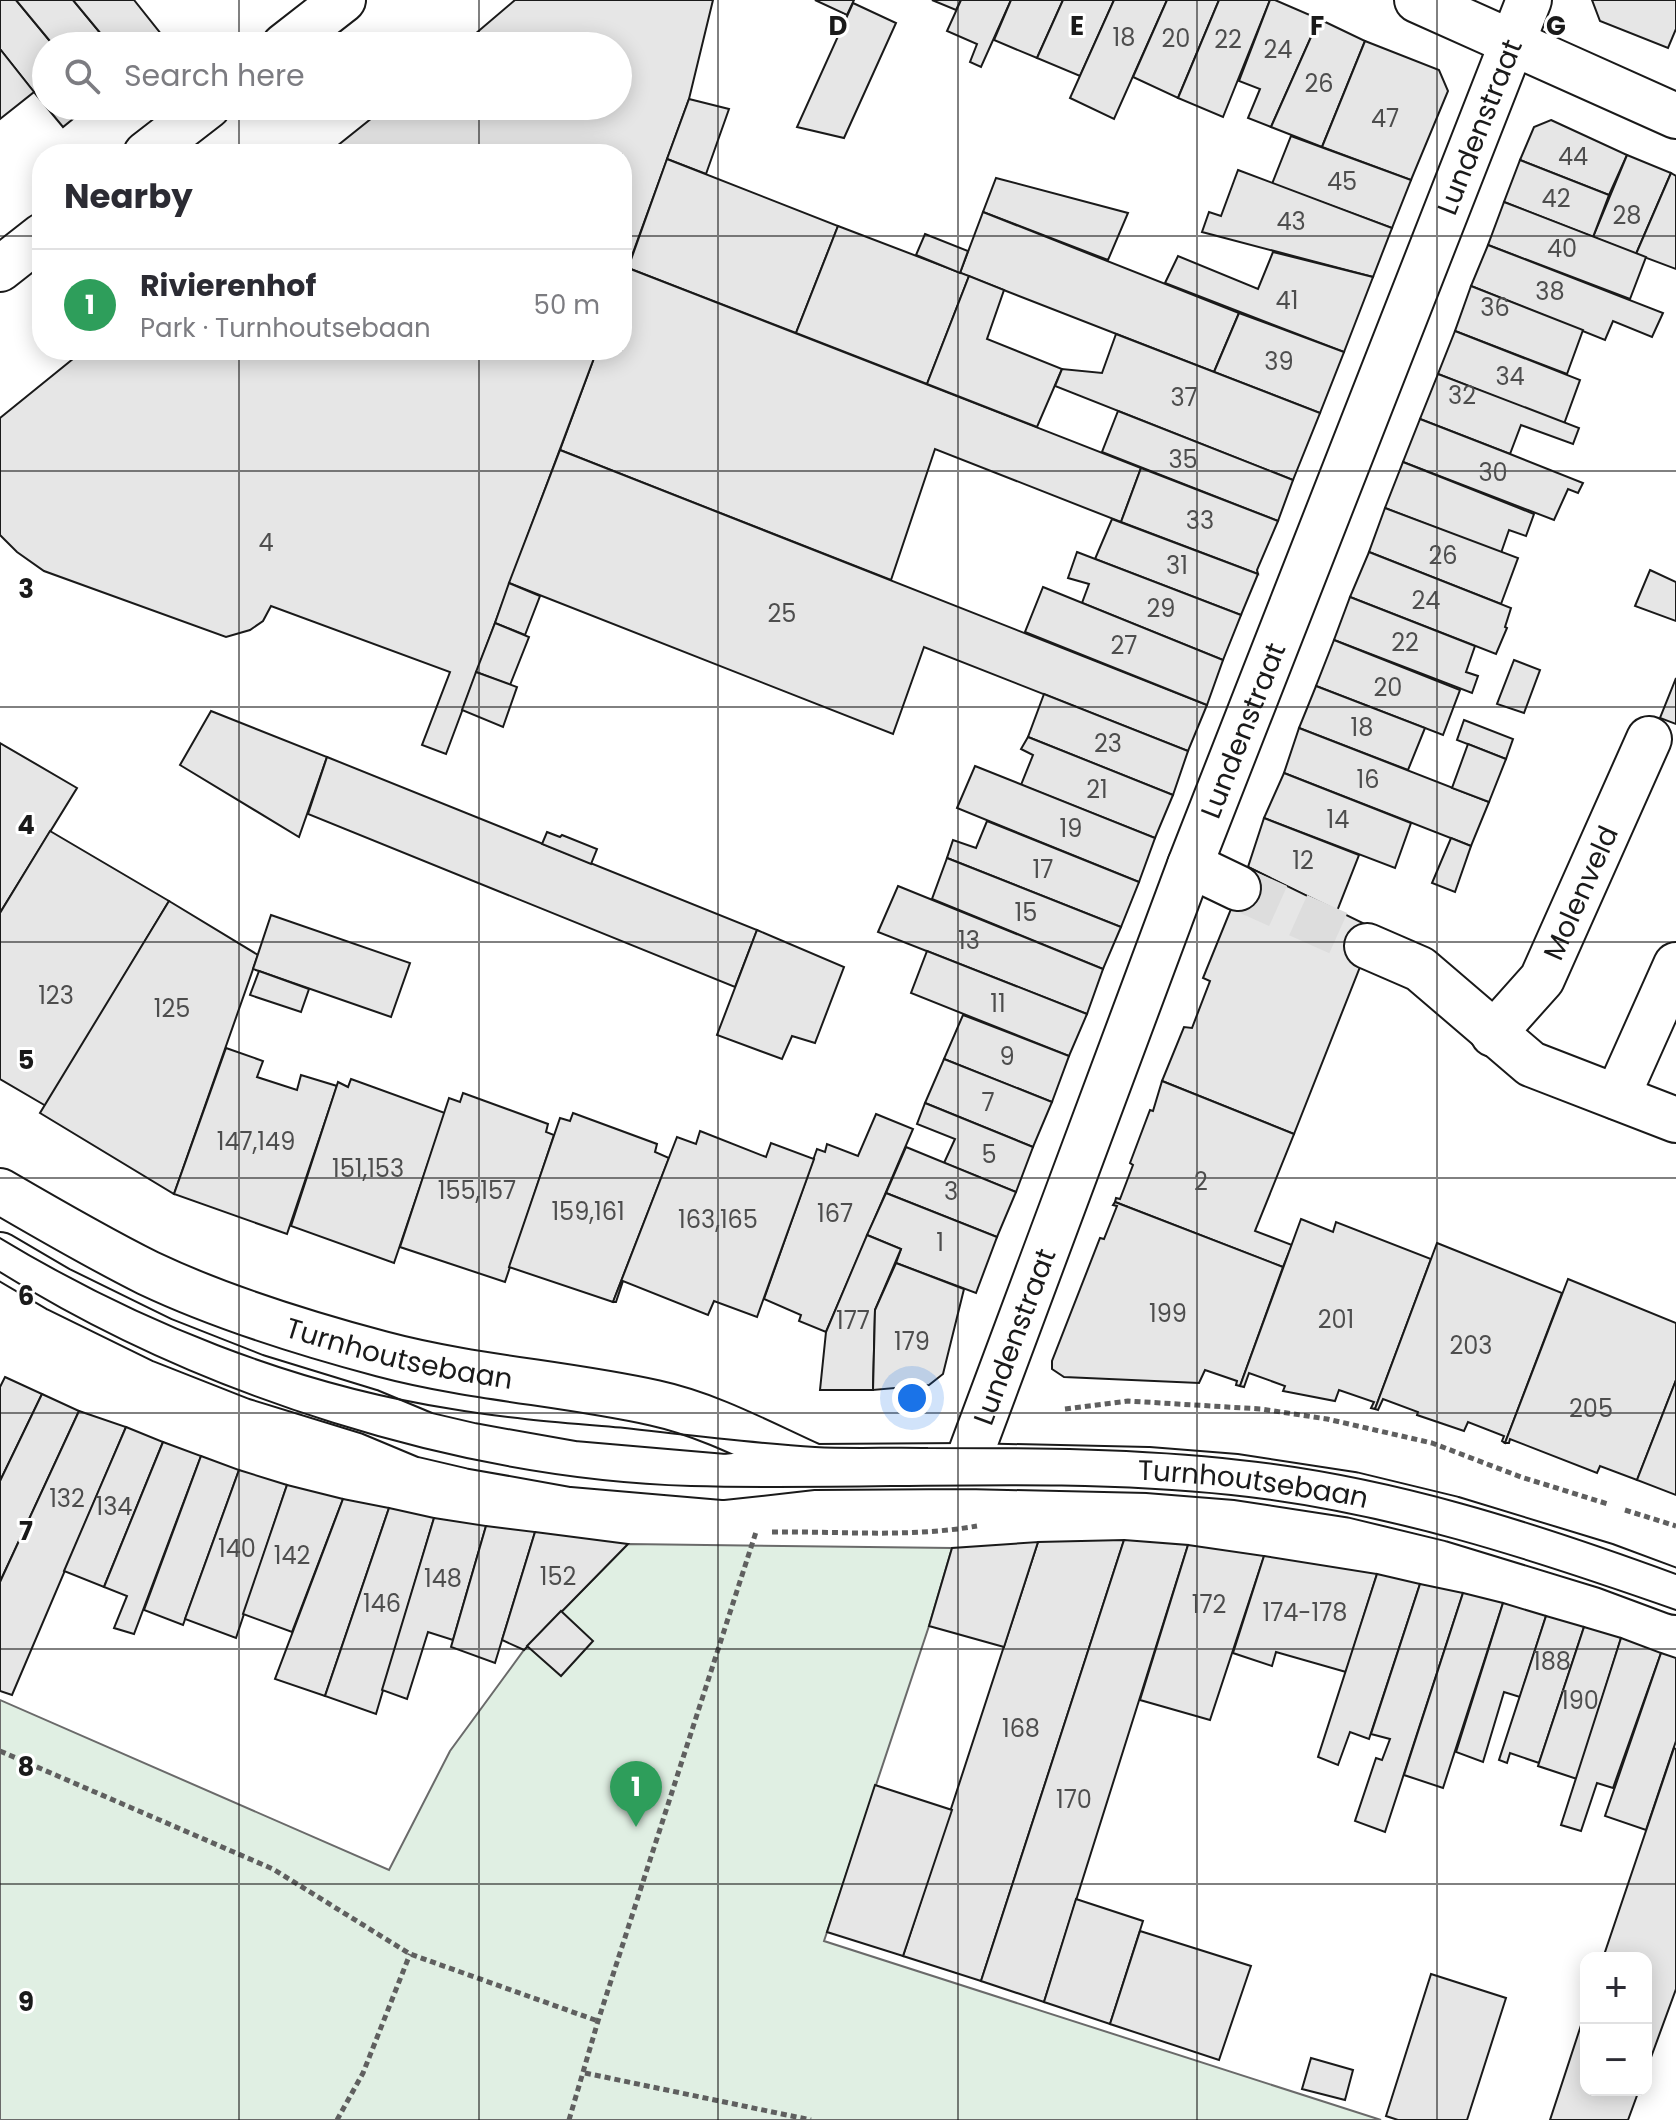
<!DOCTYPE html>
<meta charset="utf-8">
<style>
body{margin:0;font-family:Poppins,sans-serif;background:#f2f2f3;color:#2b2b33}
.controls{position:absolute;right:24px;bottom:24px;display:grid;overflow:hidden;border-radius:16px;box-shadow:0 4px 20px #0003}
.controls button{width:72px;height:72px;display:grid;place-items:center;padding:0;border:0;border-bottom:2px solid #e1e1e2;background:#fff;color:#2b2b33;font:40px sans-serif}
.you{position:absolute;left:912px;top:1398px;width:28px;height:28px;margin:-20px;border:6px solid #fff;border-radius:50%;background:#1a73e8;box-shadow:0 0 0 12px #1a73e833}
.badge{display:grid;place-items:center;width:52px;height:52px;border-radius:50%;background:#d93025;color:#fff;font-size:26px;font-weight:700}
.pin{position:absolute;translate:-50% -66px;filter:drop-shadow(0 2px 4px #0008)}
.pin::after{content:'';position:absolute;top:42px;width:28px;height:24px;background:inherit;clip-path:polygon(0 0,100% 0,50% 100%)}
.list{margin:0;padding:0;list-style:none}
h2{display:flex;justify-content:space-between;align-items:center;height:104px;margin:0;padding:0 32px;font-size:34px}
h2 small{font-size:26px;font-weight:400;color:#7c7c81}
.list li{display:grid;grid-template-columns:52px 1fr auto;gap:24px;align-items:center;box-sizing:border-box;height:112px;padding:0 32px;border-top:2px solid #e1e1e2}
.list b{display:block;font-size:30px;white-space:nowrap}
.list p{margin:0;font-size:26px;white-space:nowrap;color:#7c7c81}
.list em{font-size:26px;font-style:normal;color:#7c7c81}
.icon{flex:none;width:44px;height:44px;fill:none;stroke:currentColor;stroke-width:2;stroke-linecap:round;stroke-linejoin:round}
.map{position:relative;flex:none;width:1676px;height:2120px;overflow:hidden}
.search{position:absolute;background:#fff;box-shadow:0 4px 20px #0003;left:32px;top:32px;width:600px;height:88px;display:flex;align-items:center;gap:20px;box-sizing:border-box;padding:0 28px;border-radius:44px;color:#7c7c81;font-size:30px}
.panel{position:absolute;background:#fff;box-shadow:0 4px 20px #0003;left:32px;top:144px;width:600px;height:216px;border-radius:32px}
.map>svg:first-child{display:block}
.green{fill:#e0efe3;stroke:#6a6a6a;stroke-width:2}
.building{fill:#e6e6e6;stroke:#1a1a1a;stroke-width:2}
.lines{fill:none;stroke-linecap:round;stroke-linejoin:round}
.street-tunnel{stroke:#ddd;stroke-width:44;stroke-dasharray:44 22;stroke-linecap:butt}
.street-casing{stroke:#1a1a1a;stroke-width:48}
.secondary-casing{stroke:#1a1a1a;stroke-width:48}
.path{stroke:#5f5f5f;stroke-width:5;stroke-dasharray:6 4;stroke-linecap:butt}
.street{stroke:#fff;stroke-width:44}
.secondary{stroke:#fff;stroke-width:44}
.tram{stroke:#1a1a1a;stroke-width:2}
.grid{fill:none;stroke:#1a1a1a;stroke-width:2;stroke-opacity:0.55}
.labels{text-anchor:middle;stroke-width:6;stroke-linejoin:round;paint-order:stroke}
.number-label{font-size:24px;fill:#4d4d4d}
.street-label{font-size:28px;fill:#1a1a1a;stroke:#fff}
.grid-label{font-size:26px;text-anchor:middle;font-weight:bold;fill:#1a1a1a;stroke:#fff;stroke-width:6;stroke-linejoin:round;paint-order:stroke}
</style>
<div class="map">
<svg width="1676" height="2120" viewBox="0 0 1676 2120">
<rect width="100%" height="100%" fill="#fff"/>
<polygon class="green" points="628,1544 952,1548 929,1626 824,1941 1381,2120 0,2120 0,1700 389,1870 450,1751 524,1650"/>
<g class="building">
<polygon points="0,0 16,0 54,46 46,46 46,106 89,106 63,127 34,92 0,49"/>
<polygon points="16,0 73,0 111,46 54,46"/>
<polygon points="73,0 134,0 169,44 165,46 111,46"/>
<polygon points="515,0 713,0 689,99 622,283 622,154 327,154 387,106 618,106 618,46 461,46"/>
<polygon points="815,0 854,0 847,15"/>
<polygon points="932,0 961,0 956,10"/>
<polygon points="961,0 1011,0 981,67 970,62 977,44 947,31"/>
<polygon points="1011,0 1063,0 1037,58 994,40"/>
<polygon points="1063,0 1114,0 1080,76 1037,58"/>
<polygon points="1114,0 1167,0 1114,119 1070,98"/>
<polygon points="1167,0 1219,0 1178,98 1133,77"/>
<polygon points="1219,0 1270,0 1223,117 1178,98"/>
<polygon points="1270,0 1275,0 1319,19 1271,127 1248,118 1260,89 1239,81"/>
<polygon points="1592,0 1676,0 1676,29 1668,48 1600,21"/>
<polygon points="853,3 896,23 844,138 797,127"/>
<polygon points="1319,19 1365,41 1322,147 1271,127"/>
<polygon points="1365,41 1439,70 1448,91 1411,180 1322,147"/>
<polygon points="0,49 34,92 0,119"/>
<polygon points="689,99 729,109 706,174 667,159"/>
<polygon points="1551,120 1627,155 1609,195 1520,160 1534,127"/>
<polygon points="1291,136 1411,180 1392,228 1272,184"/>
<polygon points="1627,155 1671,173 1636,254 1593,237"/>
<polygon points="667,159 838,226 796,333 628,268"/>
<polygon points="1520,160 1609,195 1593,237 1504,202"/>
<polygon points="1238,170 1392,228 1373,277 1202,232 1209,212 1221,216"/>
<polygon points="1671,173 1676,176 1676,269 1636,254"/>
<polygon points="996,178 1128,213 1108,260 983,212"/>
<polygon points="1504,202 1646,257 1630,299 1488,245"/>
<polygon points="983,212 1239,313 1214,372 960,273"/>
<polygon points="838,226 969,276 927,384 796,333"/>
<polygon points="925,234 968,251 960,273 916,255"/>
<polygon points="1488,245 1663,313 1652,337 1613,321 1605,340 1471,286"/>
<polygon points="1273,252 1373,277 1344,352 1165,283 1178,256 1258,289"/>
<polygon points="628,268 1141,468 1121,522 935,449 891,580 560,450 597,350 622,350 622,283"/>
<polygon points="969,276 1004,290 987,339 1062,369 1037,427 927,384"/>
<polygon points="1471,286 1583,330 1567,374 1455,331"/>
<polygon points="1239,313 1344,352 1320,413 1214,372"/>
<polygon points="1455,331 1580,380 1564,424 1438,374"/>
<polygon points="1116,334 1320,413 1293,480 1055,386 1062,369 1102,373"/>
<polygon points="84,350 597,350 446,754 422,745 450,672 271,606 263,621 250,630 226,637 44,571 17,552 0,535 0,418"/>
<polygon points="1438,374 1579,428 1573,444 1521,425 1510,454 1420,419"/>
<polygon points="1118,411 1293,480 1278,521 1102,452"/>
<polygon points="1420,419 1510,454 1583,483 1578,493 1568,489 1554,520 1403,462"/>
<polygon points="560,450 1207,705 1188,751 924,647 893,734 509,583"/>
<polygon points="1403,462 1534,514 1526,536 1509,530 1501,553 1385,508"/>
<polygon points="1141,468 1278,521 1257,570 1258,574 1121,522"/>
<polygon points="1385,508 1518,558 1501,604 1369,552"/>
<polygon points="1112,519 1258,574 1241,615 1095,559"/>
<polygon points="1077,552 1241,615 1223,660 1082,603 1089,584 1068,578"/>
<polygon points="1369,552 1511,608 1505,627 1507,628 1496,654 1350,597"/>
<polygon points="1650,570 1676,582 1676,621 1635,606"/>
<polygon points="509,583 540,596 525,635 495,623"/>
<polygon points="1043,587 1223,660 1207,705 1025,632"/>
<polygon points="1350,597 1475,646 1466,672 1478,676 1472,693 1334,640"/>
<polygon points="495,623 529,637 510,685 476,672"/>
<polygon points="1334,640 1460,690 1443,735 1316,686"/>
<polygon points="1514,660 1540,670 1524,713 1497,704"/>
<polygon points="476,672 517,687 503,727 462,710"/>
<polygon points="1676,678 1676,724 1660,718"/>
<polygon points="1316,686 1425,728 1408,770 1299,728"/>
<polygon points="1044,694 1188,751 1173,795 1028,737"/>
<polygon points="211,711 327,757 299,837 180,765"/>
<polygon points="1464,720 1513,739 1506,759 1457,740"/>
<polygon points="1299,728 1489,802 1471,846 1284,773"/>
<polygon points="1028,737 1173,795 1155,838 1021,785 1033,755 1021,749"/>
<polygon points="0,743 77,788 0,913"/>
<polygon points="1468,744 1506,759 1489,802 1452,788"/>
<polygon points="327,757 757,930 735,987 308,814"/>
<polygon points="975,766 1155,838 1139,882 957,808"/>
<polygon points="1284,773 1411,823 1395,868 1264,818"/>
<polygon points="1264,818 1359,855 1337,911 1248,867"/>
<polygon points="987,821 1139,882 1121,927 947,858 953,840 976,848"/>
<polygon points="50,831 169,901 46,1106 0,1079 0,913"/>
<polygon points="547,832 560,837 562,835 597,849 591,864 542,844"/>
<polygon points="1451,838 1471,846 1455,892 1432,883"/>
<polygon points="947,858 1121,927 1103,969 932,899"/>
<polygon points="1248,867 1375,929 1294,1134 1162,1081 1184,1027 1192,1028 1210,981 1203,978"/>
<polygon points="898,886 1103,969 1087,1014 878,932"/>
<polygon points="169,901 258,955 174,1194 40,1113"/>
<polygon points="271,915 410,963 391,1017 253,969"/>
<polygon points="757,930 844,967 815,1043 792,1036 782,1059 717,1035"/>
<polygon points="927,951 1087,1014 1069,1056 911,993"/>
<polygon points="259,971 309,989 301,1012 250,995"/>
<polygon points="963,1015 1069,1056 1052,1102 944,1059"/>
<polygon points="226,1048 263,1061 257,1077 297,1090 301,1075 337,1086 287,1234 174,1194"/>
<polygon points="944,1059 1052,1102 1033,1147 925,1103"/>
<polygon points="351,1079 445,1113 394,1263 291,1226 338,1082 348,1087"/>
<polygon points="1162,1081 1294,1134 1255,1231 1292,1245 1283,1267 1115,1202 1116,1198 1120,1199 1133,1165 1130,1163 1150,1110 1153,1111"/>
<polygon points="463,1093 548,1124 546,1132 554,1135 505,1282 400,1247 449,1098 460,1102"/>
<polygon points="925,1103 1033,1147 1016,1192 944,1163 955,1139 917,1124"/>
<polygon points="573,1113 657,1144 655,1152 669,1158 613,1302 509,1267 560,1118 570,1121"/>
<polygon points="876,1114 913,1129 826,1332 799,1321 801,1315 764,1299 817,1149 825,1152 827,1144 858,1156"/>
<polygon points="700,1131 766,1157 771,1143 814,1159 757,1317 714,1301 708,1315 623,1281 616,1302 613,1302 677,1137 696,1144"/>
<polygon points="906,1147 1016,1192 997,1237 886,1193"/>
<polygon points="886,1193 997,1237 976,1293 896,1263 901,1249 867,1235"/>
<polygon points="1115,1202 1283,1267 1240,1386 1236,1385 1237,1381 1205,1370 1199,1383 1064,1377 1052,1369 1052,1361 1100,1238 1104,1239 1117,1206 1113,1205"/>
<polygon points="1301,1219 1333,1232 1336,1222 1431,1259 1375,1409 1371,1408 1374,1402 1339,1390 1335,1401 1283,1391 1285,1386 1249,1373 1244,1387 1240,1386"/>
<polygon points="867,1235 901,1249 875,1310 873,1390 820,1390 826,1332"/>
<polygon points="1437,1243 1562,1293 1505,1443 1502,1441 1504,1436 1468,1422 1464,1431 1417,1415 1418,1412 1383,1399 1378,1410 1375,1409"/>
<polygon points="896,1263 964,1289 943,1374 929,1385 873,1390 875,1310"/>
<polygon points="1568,1279 1676,1323 1676,1380 1637,1480 1600,1466 1597,1473 1510,1439 1509,1443 1505,1443"/>
<polygon points="5,1377 42,1394 0,1481 0,1387"/>
<polygon points="1676,1380 1676,1495 1637,1480"/>
<polygon points="42,1394 79,1411 0,1582 0,1481"/>
<polygon points="79,1411 126,1427 12,1695 0,1691 0,1582"/>
<polygon points="126,1427 163,1442 104,1587 64,1571"/>
<polygon points="163,1442 201,1456 134,1634 114,1628 127,1596 104,1587"/>
<polygon points="201,1456 239,1470 183,1625 144,1610"/>
<polygon points="239,1470 287,1485 236,1638 185,1619"/>
<polygon points="287,1485 343,1499 292,1632 243,1614"/>
<polygon points="343,1499 389,1508 325,1696 275,1679"/>
<polygon points="389,1508 434,1518 376,1714 325,1696"/>
<polygon points="434,1518 486,1526 453,1640 428,1632 407,1699 382,1690"/>
<polygon points="486,1526 535,1532 495,1663 451,1647"/>
<polygon points="535,1532 628,1544 524,1650 502,1640"/>
<polygon points="1124,1540 981,1981 903,1956 1038,1542"/>
<polygon points="1124,1540 1188,1545 1044,2002 981,1981"/>
<polygon points="1038,1542 1004,1647 929,1626 952,1548"/>
<polygon points="1188,1545 1264,1556 1210,1720 1140,1700"/>
<polygon points="1264,1556 1377,1574 1346,1672 1276,1652 1272,1666 1233,1653"/>
<polygon points="1377,1574 1420,1584 1369,1739 1350,1732 1338,1765 1318,1757"/>
<polygon points="1420,1584 1463,1593 1385,1832 1355,1821 1376,1758 1382,1760 1390,1739 1371,1734"/>
<polygon points="1463,1593 1503,1603 1443,1788 1404,1775"/>
<polygon points="1503,1603 1546,1616 1520,1697 1504,1692 1483,1762 1456,1752"/>
<polygon points="561,1611 593,1641 561,1676 527,1646"/>
<polygon points="1546,1616 1584,1627 1539,1763 1510,1753 1507,1763 1499,1760"/>
<polygon points="1584,1627 1621,1638 1577,1779 1538,1766"/>
<polygon points="1621,1638 1661,1653 1613,1788 1597,1783 1581,1831 1561,1825"/>
<polygon points="1661,1653 1676,1658 1676,1741 1646,1830 1605,1816"/>
<polygon points="1674,1748 1676,1749 1676,1989 1646,2071 1646,1958 1603,1958"/>
<polygon points="875,1785 952,1810 903,1956 827,1932"/>
<polygon points="1076,1899 1143,1921 1110,2024 1044,2002"/>
<polygon points="1140,1931 1251,1966 1219,2060 1110,2024"/>
<polygon points="1431,1974 1506,1998 1467,2120 1398,2120 1386,2116"/>
<polygon points="1586,2010 1586,2090 1639,2090 1628,2120 1550,2120"/>
<polygon points="1311,2058 1353,2070 1345,2100 1302,2089"/>
</g>
<g class="lines">
<polyline class="street-tunnel" points="1238,888 1367,946"/>
<g class="street-casing">
<g id="street">
<polyline points="1417,0 1676,116"/>
<polyline points="284,46 343,0"/>
<polyline points="146,154 208,106"/>
<polyline points="0,269 42,236"/>
<polyline points="1190,865 1238,888"/>
<polyline points="1367,946 1420,969 1531,1064 1676,1120"/>
<path id="s1" d="M 1493,1034 L 1542,979 L 1649,739"/>
<polyline points="1617,1097 1676,965"/>
<path id="s2" d="M 966,1466 L 1190,865 L 1529,0"/>
</g>
</g>
<g class="secondary-casing">
<g id="secondary">
<path id="s3" d="M 0,1191 C 48,1219 98,1248 148,1273 C 222,1308 303,1333 382,1354 C 472,1378 565,1383 655,1403 C 710,1415 761,1443 812,1466"/>
<path id="s4" d="M 0,1255 L 58,1289 L 162,1340 L 256,1377 L 370,1412 L 425,1435 L 472,1446 L 573,1464 L 724,1477 L 814,1467 L 966,1466 L 1148,1470 L 1236,1477 L 1353,1495 L 1452,1519 L 1606,1566 L 1676,1592"/>
</g>
</g>
<g class="path">
<polyline points="1065,1409 1128,1401 1261,1409 1327,1419 1432,1443 1521,1477 1608,1504"/>
<polyline points="1625,1510 1676,1526"/>
<path d="M 772,1532 C 840,1531 909,1538 977,1526"/>
<polyline points="0,1751 273,1869 410,1954 598,2021"/>
<polyline points="585,2073 811,2120"/>
<polyline points="337,2120 363,2073 410,1954"/>
<polyline points="569,2120 598,2021 756,1532"/>
</g>
<use href="#street" class="street"/>
<use href="#secondary" class="secondary"/>
<g class="tram">
<path d="M 0,1238 C 137,1321 293,1384 452,1409 C 510,1419 567,1423 625,1428 C 688,1435 752,1443 815,1447 C 853,1449 891,1447 928,1448 C 1032,1448 1136,1448 1240,1460 C 1391,1476 1534,1522 1676,1574"/>
<path d="M 0,1272 C 197,1395 459,1479 691,1486 C 871,1491 1052,1476 1231,1495 C 1385,1511 1531,1559 1676,1610"/>
</g>
</g>
<path class="grid" d="M 239,0 L 239,46M 479,0 L 479,46M 718,0 L 718,2120M 958,0 L 958,2120M 1197,0 L 1197,2120M 1437,0 L 1437,2120M 239,106 L 239,154M 479,106 L 479,154M 0,236 L 42,236M 622,236 L 1676,236M 239,350 L 239,2120M 479,350 L 479,2120M 0,471 L 1676,471M 0,707 L 1676,707M 0,942 L 1676,942M 0,1178 L 1676,1178M 0,1413 L 1676,1413M 0,1649 L 1676,1649M 0,1884 L 1676,1884"/>
<g class="labels">
<g class="number-label">
<text x="1124" y="46">18</text>
<text x="1176" y="47">20</text>
<text x="1228" y="48">22</text>
<text x="1278" y="58">24</text>
<text x="1319" y="92">26</text>
<text x="1385" y="127">47</text>
<text x="1573" y="165">44</text>
<text x="1342" y="190">45</text>
<text x="1556" y="207">42</text>
<text x="1627" y="224">28</text>
<text x="1291" y="230">43</text>
<text x="1562" y="257">40</text>
<text x="1550" y="300">38</text>
<text x="1287" y="309">41</text>
<text x="1495" y="316">36</text>
<text x="1279" y="370">39</text>
<text x="1510" y="385">34</text>
<text x="1462" y="404">32</text>
<text x="1184" y="406">37</text>
<text x="1183" y="468">35</text>
<text x="1493" y="481">30</text>
<text x="1200" y="529">33</text>
<text x="266" y="551">4</text>
<text x="1443" y="564">26</text>
<text x="1177" y="574">31</text>
<text x="1426" y="609">24</text>
<text x="1161" y="617">29</text>
<text x="782" y="622">25</text>
<text x="1405" y="651">22</text>
<text x="1124" y="654">27</text>
<text x="1388" y="696">20</text>
<text x="1362" y="736">18</text>
<text x="1108" y="752">23</text>
<text x="1368" y="788">16</text>
<text x="1097" y="798">21</text>
<text x="1338" y="828">14</text>
<text x="1071" y="837">19</text>
<text x="1303" y="869">12</text>
<text x="1043" y="878">17</text>
<text x="1026" y="921">15</text>
<text x="969" y="949">13</text>
<text x="56" y="1004">123</text>
<text x="998" y="1012">11</text>
<text x="172" y="1017">125</text>
<text x="1007" y="1065">9</text>
<text x="988" y="1111">7</text>
<text x="256" y="1150">147,149</text>
<text x="989" y="1163">5</text>
<text x="368" y="1177">151,153</text>
<text x="1201" y="1190">2</text>
<text x="477" y="1199">155,157</text>
<text x="951" y="1200">3</text>
<text x="588" y="1220">159,161</text>
<text x="835" y="1222">167</text>
<text x="718" y="1228">163,165</text>
<text x="940" y="1251">1</text>
<text x="1168" y="1322">199</text>
<text x="1336" y="1328">201</text>
<text x="853" y="1329">177</text>
<text x="912" y="1350">179</text>
<text x="1471" y="1354">203</text>
<text x="1591" y="1417">205</text>
<text x="67" y="1507">132</text>
<text x="114" y="1515">134</text>
<text x="237" y="1557">140</text>
<text x="292" y="1564">142</text>
<text x="558" y="1585">152</text>
<text x="443" y="1587">148</text>
<text x="382" y="1612">146</text>
<text x="1209" y="1613">172</text>
<text x="1305" y="1621">174-178</text>
<text x="1552" y="1670">188</text>
<text x="1580" y="1709">190</text>
<text x="1021" y="1737">168</text>
<text x="1074" y="1808">170</text>
</g>
<g class="street-label">
<text dy="10" stroke="none"><textPath href="#s2" startOffset="1434">Lundenstraat</textPath></text>
<text dy="10" stroke="none"><textPath href="#s2" startOffset="786">Lundenstraat</textPath></text>
<text dy="10" stroke="none"><textPath href="#s1" startOffset="168">Molenveld</textPath></text>
<text dy="10" stroke="none"><textPath href="#s2" startOffset="138">Lundenstraat</textPath></text>
<text dy="10" stroke="none"><textPath href="#s3" startOffset="434">Turnhoutsebaan</textPath></text>
<text dy="10" stroke="none"><textPath href="#s4" startOffset="1296">Turnhoutsebaan</textPath></text>
</g>
</g>
<g class="grid-label">
<text x="838" y="35">D</text>
<text x="1077" y="35">E</text>
<text x="1317" y="35">F</text>
<text x="1556" y="35">G</text>
<text x="26" y="598">3</text>
<text x="26" y="834">4</text>
<text x="26" y="1069">5</text>
<text x="26" y="1305">6</text>
<text x="26" y="1540">7</text>
<text x="26" y="1776">8</text>
<text x="26" y="2011">9</text>
</g>
</svg>
<div class="controls">
<button>+</button>
<button>−</button>
</div>
<div class="you"></div>
<div class="pin badge" style="left:636px;top:1827px;background:#2e9e5b">1</div>
<div class="search"><svg class="icon" aria-label="search" viewBox="0 0 24 24"><circle cx="10" cy="10" r="6"/><path d="M15 15l6 6"/></svg>Search here</div>
<section class="panel">
<h2>Nearby<small></small></h2>
<ul class="list">
<li><span class="badge" style="background:#2e9e5b">1</span><div><b>Rivierenhof</b><p>Park · Turnhoutsebaan</p></div><em>50 m</em></li>
</ul>
</section>
</div>
